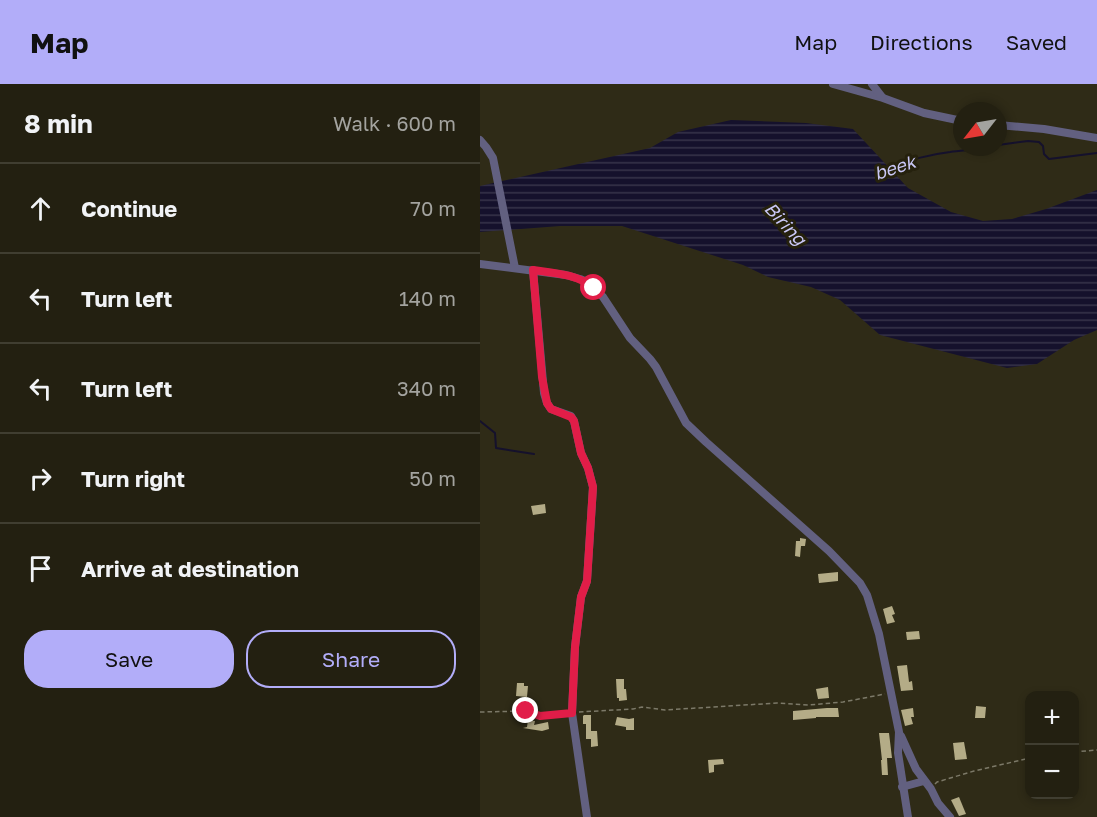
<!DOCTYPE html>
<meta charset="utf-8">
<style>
body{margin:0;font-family:"Golos Text",sans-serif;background:#2b281a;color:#f1f3f6}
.controls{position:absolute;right:18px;bottom:18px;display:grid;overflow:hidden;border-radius:12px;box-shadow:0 3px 9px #0003}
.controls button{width:54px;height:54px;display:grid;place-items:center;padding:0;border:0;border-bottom:2px solid #403e31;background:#232011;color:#f1f3f6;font:30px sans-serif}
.compass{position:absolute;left:473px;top:18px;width:54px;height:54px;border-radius:50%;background:#232011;box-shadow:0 3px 9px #0003;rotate:239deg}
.stop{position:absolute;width:18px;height:18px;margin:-14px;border:4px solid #e11d48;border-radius:50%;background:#fff}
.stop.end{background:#e11d48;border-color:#fff;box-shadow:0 2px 6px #0008}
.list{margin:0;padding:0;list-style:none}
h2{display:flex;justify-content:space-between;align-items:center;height:78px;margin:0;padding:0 24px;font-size:26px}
h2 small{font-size:20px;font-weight:400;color:#a3a39f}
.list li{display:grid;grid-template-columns:39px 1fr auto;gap:18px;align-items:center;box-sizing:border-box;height:90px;padding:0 24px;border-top:2px solid #403e31}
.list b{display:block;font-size:22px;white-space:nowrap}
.list em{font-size:20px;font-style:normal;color:#a3a39f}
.actions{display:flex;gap:12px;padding:18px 24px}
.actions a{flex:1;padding:14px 0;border:2px solid #b2adf9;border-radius:24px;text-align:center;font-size:21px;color:#b2adf9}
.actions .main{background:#b2adf9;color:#111}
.icon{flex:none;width:33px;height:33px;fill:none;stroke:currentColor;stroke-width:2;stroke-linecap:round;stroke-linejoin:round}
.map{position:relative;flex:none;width:617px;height:733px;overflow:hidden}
header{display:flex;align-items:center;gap:36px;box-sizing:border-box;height:84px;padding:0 30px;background:#b2adf9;color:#111}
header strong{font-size:28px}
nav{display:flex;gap:33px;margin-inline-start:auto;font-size:21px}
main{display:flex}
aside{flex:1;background:#232011}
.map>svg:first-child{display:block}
.water{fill:url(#water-rules)}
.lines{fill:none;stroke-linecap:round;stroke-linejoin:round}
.stream{stroke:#15112c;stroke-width:2}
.building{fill:#b4ac87}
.path{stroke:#7c7968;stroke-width:1.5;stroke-dasharray:4.5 3;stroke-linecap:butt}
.minor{stroke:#626080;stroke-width:8}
.route{stroke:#e11d48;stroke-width:8}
.labels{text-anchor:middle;stroke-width:6;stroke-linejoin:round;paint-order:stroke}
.water-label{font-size:18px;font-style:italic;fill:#cac8f7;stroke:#25210d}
</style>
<header>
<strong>Map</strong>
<nav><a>Map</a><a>Directions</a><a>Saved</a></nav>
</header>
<main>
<aside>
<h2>8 min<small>Walk · 600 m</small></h2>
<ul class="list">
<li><svg class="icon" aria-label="ahead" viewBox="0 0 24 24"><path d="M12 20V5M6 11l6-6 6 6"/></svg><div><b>Continue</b></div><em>70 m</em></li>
<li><svg class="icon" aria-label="left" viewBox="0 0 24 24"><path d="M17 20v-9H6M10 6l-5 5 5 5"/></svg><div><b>Turn left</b></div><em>140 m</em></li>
<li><svg class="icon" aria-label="left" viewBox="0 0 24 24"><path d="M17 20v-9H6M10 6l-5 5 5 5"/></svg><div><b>Turn left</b></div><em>340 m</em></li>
<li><svg class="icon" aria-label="right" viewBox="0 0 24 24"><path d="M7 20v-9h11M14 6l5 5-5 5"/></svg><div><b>Turn right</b></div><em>50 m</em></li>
<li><svg class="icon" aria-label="arrive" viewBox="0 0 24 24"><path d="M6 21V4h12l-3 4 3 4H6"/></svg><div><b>Arrive at destination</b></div></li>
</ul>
<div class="actions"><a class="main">Save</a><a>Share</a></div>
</aside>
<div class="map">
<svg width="617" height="733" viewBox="0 0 617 733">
<defs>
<pattern id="water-rules" width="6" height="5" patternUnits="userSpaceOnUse" patternTransform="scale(1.5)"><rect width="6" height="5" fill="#15112c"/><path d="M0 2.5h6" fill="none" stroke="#37344a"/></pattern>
</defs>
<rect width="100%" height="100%" fill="#2f2b17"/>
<polygon class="water" points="251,36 326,39 373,45 428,104 471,128 503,137 532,135 566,125 617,106 617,246 594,256 557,280 527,284 400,251 360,216 331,203 288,193 263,181 142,142 80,142 0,148 0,102 170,64 198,48"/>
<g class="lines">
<g class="stream">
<polyline points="518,61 548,57 559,58 563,62 564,70 569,75 617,69"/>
<path d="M 410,85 C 425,76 453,70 470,68 C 483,66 496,66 509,63"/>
<polyline points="0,337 15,349 16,364 54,370"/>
</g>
</g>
<g class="building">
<polygon points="65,420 66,429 53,431 51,422"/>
<polygon points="320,454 326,455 325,462 321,462 320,473 315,472 316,457 320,457"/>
<polygon points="358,488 358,497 339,499 338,490"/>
<polygon points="412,522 415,530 412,531 415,538 407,540 403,525"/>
<polygon points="439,547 440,555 427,556 426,548"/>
<polygon points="427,581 429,598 432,597 433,606 421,607 417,582"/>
<polygon points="136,595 144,595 144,605 146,605 147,616 139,617 139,614 137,614"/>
<polygon points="37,599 44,599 44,602 48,602 47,613 36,612"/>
<polygon points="348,603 349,614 338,615 336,605"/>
<polygon points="496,622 506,623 505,634 495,634"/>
<polygon points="347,624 358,624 359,633 336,633 336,634 313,636 313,627"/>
<polygon points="433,624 434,633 431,633 433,640 425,642 421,626"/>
<polygon points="104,631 111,631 111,647 117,647 118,662 111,663 111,655 106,655 106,640 103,640 103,632"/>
<polygon points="137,633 149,635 154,634 154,646 146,646 146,643 135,641"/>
<polygon points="48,636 55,637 54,641 68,638 69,645 62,647 43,644 47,643"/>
<polygon points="399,649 409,649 412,674 407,674 408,691 402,691 401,676 402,676"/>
<polygon points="484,658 487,675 475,676 473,659"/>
<polygon points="243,675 244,680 234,681 234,688 229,689 228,676"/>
<polygon points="479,713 486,730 479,732 471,716"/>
</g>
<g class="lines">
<g class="path">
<polyline points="0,628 46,627 60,632 85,629"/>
<polyline points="99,628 153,625 162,623 185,626 297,619 329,621 363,618 405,610"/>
<polyline points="594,668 617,666"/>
<polyline points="455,700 457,698 494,687 550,674"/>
</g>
<g class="minor">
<polyline points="353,0 403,14 444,29 482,37"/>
<polyline points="392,0 402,13"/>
<polyline points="518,41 564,45 617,54"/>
<polyline points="0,56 6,63 13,74 35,184"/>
<polyline points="0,180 86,191 100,195 107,198 123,213 150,254 170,275 176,283 206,339 226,358 349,467 380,499 387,511 399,550 419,648 418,669 428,733"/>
<polyline points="53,186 64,309 67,319 71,325 91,332 94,337 101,369 108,384 113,403 107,497 101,513 95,563 92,629 107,733"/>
<polyline points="421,652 436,685 451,705 458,719 470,733"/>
<polyline points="422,703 444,697"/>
</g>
</g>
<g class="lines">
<path class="route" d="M 46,627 L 60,632 L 92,629 L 95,563 L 101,513 L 107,497 L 113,403 L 108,384 L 101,369 L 94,337 L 91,333 L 71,325 L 67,319 L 62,293 L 53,186 C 74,189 97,190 114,204"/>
</g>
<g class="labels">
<g class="water-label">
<text transform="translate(415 84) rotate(-18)" y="6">beek</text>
<text transform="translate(305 140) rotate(47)" y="6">Biring</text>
</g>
</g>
</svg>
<div class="controls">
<button>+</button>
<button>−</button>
</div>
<svg class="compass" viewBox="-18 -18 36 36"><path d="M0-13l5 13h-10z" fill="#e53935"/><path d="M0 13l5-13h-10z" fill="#a3a39f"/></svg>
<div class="stop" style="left:114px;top:204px"></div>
<div class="stop end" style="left:46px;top:627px"></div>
</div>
</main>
